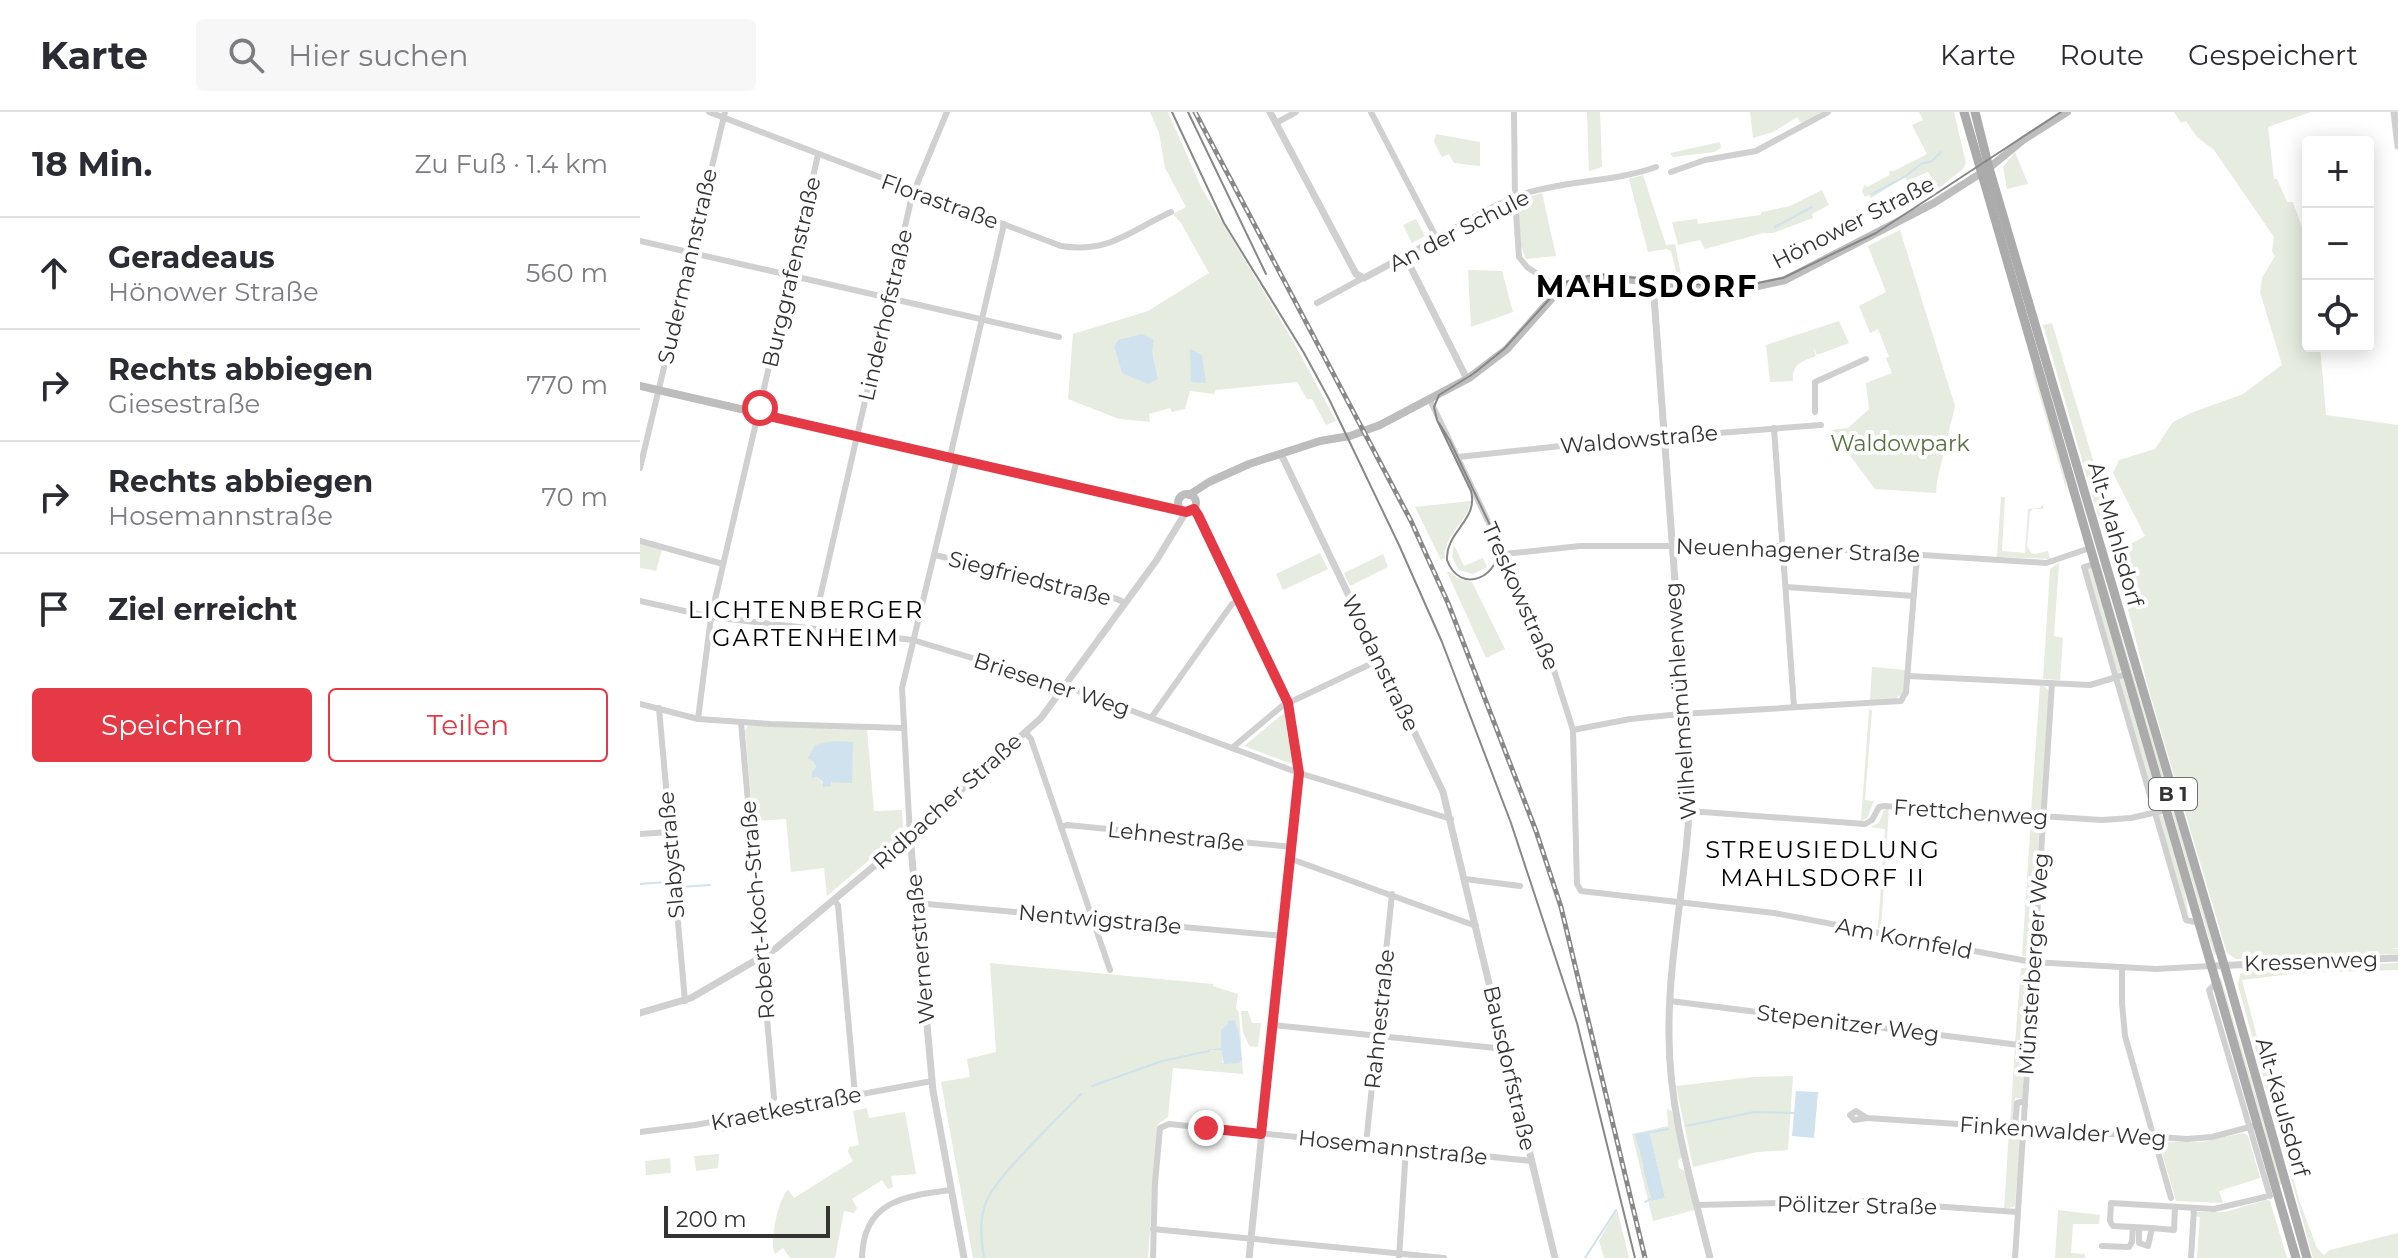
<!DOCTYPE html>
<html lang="de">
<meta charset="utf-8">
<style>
body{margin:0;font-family:Montserrat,sans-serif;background:#f7f7f7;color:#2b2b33}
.controls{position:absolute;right:24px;top:24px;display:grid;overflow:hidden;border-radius:8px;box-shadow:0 4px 20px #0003}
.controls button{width:72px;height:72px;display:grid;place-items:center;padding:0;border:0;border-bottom:2px solid #e1e1e2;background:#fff;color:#2b2b33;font:40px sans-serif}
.scale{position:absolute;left:24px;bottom:20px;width:166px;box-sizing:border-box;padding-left:8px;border:4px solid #333;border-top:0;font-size:22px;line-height:28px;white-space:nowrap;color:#333;-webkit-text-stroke:6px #fff;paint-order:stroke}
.stop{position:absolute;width:24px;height:24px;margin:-18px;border:6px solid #e63946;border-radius:50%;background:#fff}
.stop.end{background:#e63946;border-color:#fff;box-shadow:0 2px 8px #0008}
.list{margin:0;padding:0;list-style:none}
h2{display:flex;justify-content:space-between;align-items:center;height:104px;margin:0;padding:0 32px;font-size:34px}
h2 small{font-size:26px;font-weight:400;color:#7c7c81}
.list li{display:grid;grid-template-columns:52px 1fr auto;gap:24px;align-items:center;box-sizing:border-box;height:112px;padding:0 32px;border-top:2px solid #e1e1e2}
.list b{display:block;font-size:30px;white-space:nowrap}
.list p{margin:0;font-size:26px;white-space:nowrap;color:#7c7c81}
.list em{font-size:26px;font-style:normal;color:#7c7c81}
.actions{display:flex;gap:16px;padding:24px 32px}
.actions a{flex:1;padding:18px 0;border:2px solid #e63946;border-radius:8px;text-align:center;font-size:28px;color:#e63946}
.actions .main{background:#e63946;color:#fff}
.icon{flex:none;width:44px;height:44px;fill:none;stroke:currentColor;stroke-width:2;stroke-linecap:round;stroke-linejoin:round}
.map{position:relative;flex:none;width:1758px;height:1146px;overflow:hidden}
header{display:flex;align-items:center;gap:48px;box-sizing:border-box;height:112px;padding:0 40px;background:#fff;border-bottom:2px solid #e1e1e2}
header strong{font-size:38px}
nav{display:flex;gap:44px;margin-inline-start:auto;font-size:28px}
.search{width:560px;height:72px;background:#f7f7f7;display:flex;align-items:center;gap:20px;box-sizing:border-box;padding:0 28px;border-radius:8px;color:#7c7c81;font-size:30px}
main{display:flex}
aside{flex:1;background:#fff}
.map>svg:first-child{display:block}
.green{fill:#e6ecdf;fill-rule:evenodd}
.water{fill:#cfe2ee}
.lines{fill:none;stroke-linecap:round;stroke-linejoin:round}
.stream{stroke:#cfe2ee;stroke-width:2}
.minor{stroke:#d0d0d0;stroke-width:6}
.tertiary{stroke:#d0d0d0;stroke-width:7}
.secondary{stroke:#bdbdbd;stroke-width:8}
.primary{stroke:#ababab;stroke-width:9}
.tram{stroke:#888;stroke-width:2}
.rail-casing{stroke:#888;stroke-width:5}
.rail{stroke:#fff;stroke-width:2;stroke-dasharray:6;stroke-linecap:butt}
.route{stroke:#e63946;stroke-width:10}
.labels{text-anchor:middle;stroke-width:8;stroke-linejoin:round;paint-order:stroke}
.shield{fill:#fff;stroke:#707070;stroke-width:2}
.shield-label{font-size:20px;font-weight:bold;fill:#333}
.street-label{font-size:22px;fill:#333;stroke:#fff}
.park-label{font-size:22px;fill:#56703f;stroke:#fff}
.neighbourhood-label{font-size:24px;letter-spacing:2px;fill:#000;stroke:#fff}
.district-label{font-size:30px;font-weight:bold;letter-spacing:2px;fill:#000;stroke:#fff}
</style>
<header>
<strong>Karte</strong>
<div class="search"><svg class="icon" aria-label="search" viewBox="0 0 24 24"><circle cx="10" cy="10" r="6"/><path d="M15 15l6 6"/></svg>Hier suchen</div>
<nav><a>Karte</a><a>Route</a><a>Gespeichert</a></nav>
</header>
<main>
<aside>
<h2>18 Min.<small>Zu Fuß · 1.4 km</small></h2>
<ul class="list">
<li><svg class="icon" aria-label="ahead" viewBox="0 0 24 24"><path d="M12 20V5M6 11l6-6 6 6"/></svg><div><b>Geradeaus</b><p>Hönower Straße</p></div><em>560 m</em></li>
<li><svg class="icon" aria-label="right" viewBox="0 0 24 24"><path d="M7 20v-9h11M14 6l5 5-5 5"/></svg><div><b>Rechts abbiegen</b><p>Giesestraße</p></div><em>770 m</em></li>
<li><svg class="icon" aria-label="right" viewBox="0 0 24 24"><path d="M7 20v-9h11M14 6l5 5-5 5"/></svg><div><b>Rechts abbiegen</b><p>Hosemannstraße</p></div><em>70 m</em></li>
<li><svg class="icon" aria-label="arrive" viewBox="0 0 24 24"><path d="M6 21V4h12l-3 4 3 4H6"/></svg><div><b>Ziel erreicht</b></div></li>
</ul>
<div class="actions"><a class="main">Speichern</a><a>Teilen</a></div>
</aside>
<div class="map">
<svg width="1758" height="1146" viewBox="0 0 1758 1146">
<rect width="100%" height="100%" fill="#fff"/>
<g class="green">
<path d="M 510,0 L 528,0 L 561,75 L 653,229 L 696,309 L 686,313 L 672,287 L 667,287 L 657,270 L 576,278 L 574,282 L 550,279 L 545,297 L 532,300 L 530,296 L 509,302 L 510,310 L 479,307 L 428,287 L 433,222 L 508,199 L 569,161 L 541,111 L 533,102 L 546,95 L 525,56 L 519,21 ZM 514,228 C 510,243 516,252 518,266 L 482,261 L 474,235 Z"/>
<polygon points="947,0 960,0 962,55 949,59"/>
<polygon points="1110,0 1181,0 1161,11 1157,5 1133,20 1113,26"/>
<polygon points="1279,0 1314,0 1326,51 1323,57 1299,76 1288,60 1267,69 1265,65 1231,86 1229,83 1225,85 1222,79 1225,72 1227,75 1250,63 1249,59 1254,59 1287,42 1272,13 1283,8"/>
<polygon points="1534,0 1671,0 1628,15 1634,67 1637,67 1647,90 1653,90 1668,132 1668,234 1680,234 1686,303 1758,313 1758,836 1750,837 1758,837 1758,842 1596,847 1587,841 1509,579 1475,447 1479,438 1505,424 1473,361 1479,348 1515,337 1533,310 1551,301 1603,282 1642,253 1620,180 1622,166 1635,144 1632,139 1634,125 1574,38 1557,25 1546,9 1541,11"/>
<polygon points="796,22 840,30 840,54 814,51 809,42 802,45 794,30"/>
<polygon points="1080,30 1081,36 1074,40 1033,45 1030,41"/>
<polygon points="1375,40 1388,72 1367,77 1363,55"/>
<polygon points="1003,63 1026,133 1035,132 1042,168 1038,167 1031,139 1026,137 1008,140 989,67"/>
<polygon points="1182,78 1189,93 1172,102 1173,106 1133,121 1123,121 1065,137 1060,128 1038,133 1032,110 1057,107 1058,112 1120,103 1122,100 1150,94"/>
<polygon points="902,81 916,144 886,147 881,134 877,88"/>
<polygon points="776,107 785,124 772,131 763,113"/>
<polygon points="1260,118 1315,294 1297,369 1296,381 1235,377 1191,318 1208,316 1229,297 1226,271 1252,261 1246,246 1249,245 1238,217 1230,221 1219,194 1246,180 1228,134"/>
<polygon points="828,158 862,159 873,200 831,215"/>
<path d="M 1199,209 L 1209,231 L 1177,243 L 1173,235 L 1176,244 C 1163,249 1151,252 1153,269 L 1130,270 L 1126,233 Z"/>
<polygon points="1412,211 1460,371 1466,368 1469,372 1463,377 1483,418 1466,418 1460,410 1403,213"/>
<polygon points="1393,254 1425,363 1427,380 1393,261"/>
<polygon points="1361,385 1365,385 1362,439 1385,441 1388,397 1400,396 1403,392 1403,397 1393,397 1390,400 1387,434 1391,441 1395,442 1408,439 1410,447 1357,445"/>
<path d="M 831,389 C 827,410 803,424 805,446 L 801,448 L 775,395 Z"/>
<polygon points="0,431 22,438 16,459 0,456"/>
<polygon points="814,433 824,454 843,446 847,455 833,462 819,458 812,445"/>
<polygon points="680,441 688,457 643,478 636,462"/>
<polygon points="743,442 748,455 710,474 704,461"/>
<polygon points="1419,451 1414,524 1423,526 1420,568 1403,567 1410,457"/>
<polygon points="1458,452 1460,452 1577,842 1574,843"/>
<polygon points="1452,455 1482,558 1478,562 1447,457"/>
<polygon points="810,460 819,467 832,470 865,537 846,546 807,460"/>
<polygon points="1232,555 1266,558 1263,581 1255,587 1230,589"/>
<polygon points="1483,566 1521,695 1518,698 1514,693 1479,568"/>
<polygon points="1400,574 1404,574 1409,579 1401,701 1391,701"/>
<polygon points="1229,598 1232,598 1225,688 1234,689 1227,706 1221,709"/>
<polygon points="644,601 652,652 604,634"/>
<path d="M 108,613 L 227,617 L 234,699 L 262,698 L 263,719 L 187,784 L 184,756 L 151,760 L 146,707 L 113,709 L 105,618 ZM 193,629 L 183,671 L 177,665 L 173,666 L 176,656 L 173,648 L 175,634 Z"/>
<polygon points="1249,696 1241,816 1238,816 1245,717 1230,715 1239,711 1244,698"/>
<polygon points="1519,702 1524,704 1544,774 1549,807 1518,704"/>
<polygon points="1391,705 1400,708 1391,840 1391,843 1382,844"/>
<path d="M 350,851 L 573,872 L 573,874 L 598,882 L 596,896 L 599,901 L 603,962 L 533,956 L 528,1005 L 518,1012 L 508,1146 L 333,1146 L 301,970 L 330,965 L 327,947 L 356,940 ZM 594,911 L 599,920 L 602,948 L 599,951 L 583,951 L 581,935 L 588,912 Z"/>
<polygon points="1758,851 1758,858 1657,861 1602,868 1621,940 1632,966 1638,1010 1660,1091 1677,1136 1684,1143 1690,1138 1758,1121 1758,1146 1673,1146 1598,873 1600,862 1606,858"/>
<polygon points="1381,856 1390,856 1390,858 1387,903 1382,903 1380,931 1375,930"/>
<polygon points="1581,866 1642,1071 1639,1074 1578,867"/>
<polygon points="601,899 608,899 612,911 621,911 618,935 609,934 603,920"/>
<polygon points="1375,935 1384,941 1383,986 1375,986 1372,1013 1370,1013"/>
<polygon points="1153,964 1148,1038 1117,1040 1053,1055 1036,974 1113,965"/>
<path d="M 227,996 L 229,1006 L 265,1000 L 276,1062 L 251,1064 L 253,1075 L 248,1077 L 242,1068 L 212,1087 L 217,1096 L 214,1101 L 204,1099 L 195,1146 L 150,1146 L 143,1136 L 135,1142 C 129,1130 138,1087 148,1078 L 154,1086 L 213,1049 L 208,1040 L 209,1035 L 219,1033 L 213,999 Z"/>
<path d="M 1027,997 L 1032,999 L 1042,1045 L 1038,1049 L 1039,1056 L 1046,1060 L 1055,1098 L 1013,1109 L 992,1022 L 1028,1014 ZM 1010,1021 L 1025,1086 L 1013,1089 L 997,1024 Z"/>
<polygon points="126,1003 128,1010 82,1020 82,1011"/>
<polygon points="1369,1019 1378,1019 1380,1024 1375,1094 1364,1097"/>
<polygon points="1603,1021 1608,1024 1620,1066 1579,1079 1583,1091 1536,1089 1520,1034 1523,1030 1562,1030"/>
<polygon points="79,1042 78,1056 56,1059 54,1044"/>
<polygon points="30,1046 31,1061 6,1063 5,1049"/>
<polygon points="1627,1088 1630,1089 1647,1146 1557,1146 1560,1105 1556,1104 1557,1100 1585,1100"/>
<polygon points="977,1097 989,1146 964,1146 959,1129"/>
<polygon points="1418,1098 1460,1103 1459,1112 1433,1112 1431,1141 1445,1142 1445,1146 1415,1146"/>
</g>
<g class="water">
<path d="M 502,222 L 514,228 C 510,243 516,252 518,267 L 508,272 L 482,261 L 474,235 L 478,228 Z"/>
<polygon points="550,237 562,243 566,271 551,270"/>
<polygon points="1278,326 1295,331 1288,346 1260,337 1257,334 1258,329 1269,333"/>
<polygon points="193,629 213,630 212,671 191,670 191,674 183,675 183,670 177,665 172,666 172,660 176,655 173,649 168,646 175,633"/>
<polygon points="594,908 599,920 602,948 599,951 584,952 581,938 567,938 581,936 581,918 588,912 588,909"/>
<polygon points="1156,979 1178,980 1174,1026 1152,1024"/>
<polygon points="1010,1021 1025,1086 1012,1089 996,1023"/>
</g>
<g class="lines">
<g class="stream">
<polyline points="1232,82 1266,64 1281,52 1292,49 1301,40"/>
<polyline points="1135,115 1172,95"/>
<polyline points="0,772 27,770"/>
<polyline points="40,775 70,773"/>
<polyline points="452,974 522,949 569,939"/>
<polyline points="1046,1014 1114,1000 1154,1001"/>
<polyline points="1000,1037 996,1023 1028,1017"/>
<polyline points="1004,1055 1010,1080"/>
<polyline points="1005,1090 1012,1086"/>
<path d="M 344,1146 C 341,1127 339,1109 346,1090 C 357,1063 418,1007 441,982"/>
<polyline points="945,1146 976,1098"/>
</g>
<g class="minor">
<path d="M 69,0 L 421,134 C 469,142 491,118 531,100"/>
<polyline points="731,0 797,127"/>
<polyline points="874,0 875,85 879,145 887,155 920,177"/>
<polyline points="636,11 656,0"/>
<polyline points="1031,60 1065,48 1116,39 1188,0"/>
<polyline points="0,129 419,225"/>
<path d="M 765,144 C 801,125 850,92 887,81 C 929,68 974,70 1016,55"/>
<polyline points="677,191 721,167"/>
<polyline points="790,288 903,524 933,618 937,772 941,779 1134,801 1392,850 1516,857 1571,854"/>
<polyline points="1175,300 1175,270 1226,247"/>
<polyline points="1134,316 1154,595"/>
<polyline points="310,345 364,112"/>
<polyline points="818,345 949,331 1181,313"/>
<polyline points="0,356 85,0"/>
<polyline points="0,429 83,452"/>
<polyline points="864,442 940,434 1143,434 1406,451 1450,436"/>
<polyline points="295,443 477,487 485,491"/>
<polyline points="1454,452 1444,455 1546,808 1559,811"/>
<polyline points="1146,475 1274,484"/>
<polyline points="0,489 71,505 273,528 425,574 659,661 811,707"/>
<polyline points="176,503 272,84 307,0"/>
<polyline points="1268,564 1450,573 1487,562"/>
<polyline points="0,592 58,607 130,612 263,616"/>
<polyline points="19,596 45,889"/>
<polyline points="511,606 592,492 599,488"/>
<polyline points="58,607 71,505 178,43"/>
<polyline points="101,610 134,986"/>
<polyline points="933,618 990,607 1041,602 1261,589 1266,580 1277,443"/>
<polyline points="385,620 391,627 470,858"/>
<polyline points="592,636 642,594 739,548"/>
<polyline points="1049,699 1225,712 1232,708 1239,695 1244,694 1462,708 1491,706 1526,698"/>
<polyline points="421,715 427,713 652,735"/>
<polyline points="0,722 29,720"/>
<polyline points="270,724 262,576 317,347"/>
<polyline points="651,747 836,814"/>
<polyline points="825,767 880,774"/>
<polyline points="194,788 198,793 215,983"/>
<polyline points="276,791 643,824"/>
<polyline points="1482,855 1482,891 1485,924 1531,1086"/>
<polyline points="1576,871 1569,878 1630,1084"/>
<polyline points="1030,889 1387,934"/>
<polyline points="633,913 865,937"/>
<polyline points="1227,1006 1214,1008 1210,1003 1216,999 1227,1006 1547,1027 1572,1025 1617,1013"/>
<polyline points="1375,1016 1377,991 1385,989"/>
<polyline points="0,1020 55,1013 292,969"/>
<polyline points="726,1032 752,782"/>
<polyline points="1057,1093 1221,1089 1377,1100"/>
<polyline points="1499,1116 1499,1131 1508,1134 1512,1116 1473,1114 1470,1109 1471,1091 1574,1097 1625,1085"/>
<polyline points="1512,1116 1534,1118 1535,1095"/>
<polyline points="513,1117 804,1146"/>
<polyline points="1462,1134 1489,1135 1492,1130 1493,1115"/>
<path d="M 222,1146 C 223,1089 264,1084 311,1078"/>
<polyline points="513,1146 515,1071 520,1016 529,1012 892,1049"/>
<polyline points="759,1146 766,1036"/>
<polyline points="1375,1146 1412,571"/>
<polyline points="1551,1146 1554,1097"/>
</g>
<g class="tertiary">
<polyline points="630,0 716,162 724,166 765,144 827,267"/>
<polyline points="1754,0 1758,34"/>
<path d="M 1013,171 L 1050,673 C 1049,757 1028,840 1029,923 C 1029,1000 1052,1072 1070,1146"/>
<polyline points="641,342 803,680 915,1146"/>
<polyline points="554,397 648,591 659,661 609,1146"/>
<polyline points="270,724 293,979 324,1146"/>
<polyline points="1571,854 1758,846"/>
<polyline points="0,901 51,886 135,837 270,724 401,606 516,449 546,400"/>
</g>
<g class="secondary">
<polyline points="0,274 542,398"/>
<circle cx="547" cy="391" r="9"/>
<polyline points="549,383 569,370 609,352 680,329 710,324 740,313 829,266 867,237 920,177 933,170 962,165 1088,177 1113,175 1145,168 1294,91 1349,56 1383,28 1427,0"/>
</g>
<g class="primary">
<polyline points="1324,0 1656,1146"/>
<polyline points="1335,0 1349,56 1587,863 1667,1146"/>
</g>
<g class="tram">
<polyline points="532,0 584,111 664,241 689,287 759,433 802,530 871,711 937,911 995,1146"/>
<polyline points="548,0 626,162"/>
<path d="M 799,311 L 810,329 L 858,430 C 863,465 820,484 807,448 C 805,420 839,408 831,379 L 797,308 L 794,295 L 799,283 L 833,262 L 864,237 L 925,170 L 956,162 L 1075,174 L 1113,172 L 1143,166 L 1236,121 L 1421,0"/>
</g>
<g class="rail-casing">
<polyline id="rail" points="555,0 771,409 808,491 896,719 921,795 1005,1146"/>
</g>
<use href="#rail" class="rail"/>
</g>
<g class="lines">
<polyline class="route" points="120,296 118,302 124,303 546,400 554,397 558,403 648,591 659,661 621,1022 566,1016"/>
</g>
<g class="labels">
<rect class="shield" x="1509" y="666" width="48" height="32" rx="6"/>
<g class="shield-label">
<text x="1533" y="689">B 1</text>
</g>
<g class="street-label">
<text transform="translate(300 89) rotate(20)" y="8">Florastraße</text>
<text transform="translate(1213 110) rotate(-27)" y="8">Hönower Straße</text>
<text transform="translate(819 118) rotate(-27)" y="8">An der Schule</text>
<text transform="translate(47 154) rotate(-77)" y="8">Sudermannstraße</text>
<text transform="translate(151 160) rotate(-77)" y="8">Burggrafenstraße</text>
<text transform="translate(245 203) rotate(-77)" y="8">Linderhofstraße</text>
<text transform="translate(999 327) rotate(-5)" y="8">Waldowstraße</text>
<text transform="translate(1476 422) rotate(74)" y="8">Alt-Mahlsdorf</text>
<text transform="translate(1158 438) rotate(2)" y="8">Neuenhagener Straße</text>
<text transform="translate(390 466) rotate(14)" y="8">Siegfriedstraße</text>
<text transform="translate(881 484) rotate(66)" y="8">Treskowstraße</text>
<text transform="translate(741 551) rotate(64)" y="8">Wodanstraße</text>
<text transform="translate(412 572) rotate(18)" y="8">Briesener Weg</text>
<text transform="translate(1040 589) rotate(-94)" y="8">Wilhelmsmühlenweg</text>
<text transform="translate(307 689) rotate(-42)" y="8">Ridbacher Straße</text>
<text transform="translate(1331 700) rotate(4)" y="8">Frettchenweg</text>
<text transform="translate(536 724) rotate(6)" y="8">Lehnestraße</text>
<text transform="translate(31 743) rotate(-95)" y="8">Slabystraße</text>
<text transform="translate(117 798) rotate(-95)" y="8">Robert-Koch-Straße</text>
<text transform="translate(460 807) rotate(5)" y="8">Nentwigstraße</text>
<text transform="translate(1264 826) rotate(11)" y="8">Am Kornfeld</text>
<text transform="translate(280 837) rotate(-95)" y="8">Wernerstraße</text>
<text transform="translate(1671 849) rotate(-2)" y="8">Kressenweg</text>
<text transform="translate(1393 852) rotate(-86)" y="8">Münsterberger Weg</text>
<text transform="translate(739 907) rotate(-84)" y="8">Rahnestraße</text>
<text transform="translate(1208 911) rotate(7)" y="8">Stepenitzer Weg</text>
<text transform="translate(870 956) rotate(77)" y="8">Bausdorfstraße</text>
<text transform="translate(1643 995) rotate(74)" y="8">Alt-Kaulsdorf</text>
<text transform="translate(146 996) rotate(-11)" y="8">Kraetkestraße</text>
<text transform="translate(1423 1019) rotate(4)" y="8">Finkenwalder Weg</text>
<text transform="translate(753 1035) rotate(6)" y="8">Hosemannstraße</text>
<text transform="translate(1217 1093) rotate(1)" y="8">Pölitzer Straße</text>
</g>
<g class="park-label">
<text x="1260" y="339">Waldowpark</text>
</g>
<g class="neighbourhood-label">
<text x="166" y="506">LICHTENBERGER<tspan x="166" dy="28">GARTENHEIM</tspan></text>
<text x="1183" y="746">STREUSIEDLUNG<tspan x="1183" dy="28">MAHLSDORF II</tspan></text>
</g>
<g class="district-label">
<text x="1007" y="185">MAHLSDORF</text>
</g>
</g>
</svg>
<div class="controls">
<button>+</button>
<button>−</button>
<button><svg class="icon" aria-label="locate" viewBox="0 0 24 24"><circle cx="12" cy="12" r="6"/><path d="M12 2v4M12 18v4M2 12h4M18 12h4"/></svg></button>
</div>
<div class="scale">200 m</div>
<div class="stop" style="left:120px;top:296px"></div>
<div class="stop end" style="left:566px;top:1016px"></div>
</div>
</main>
